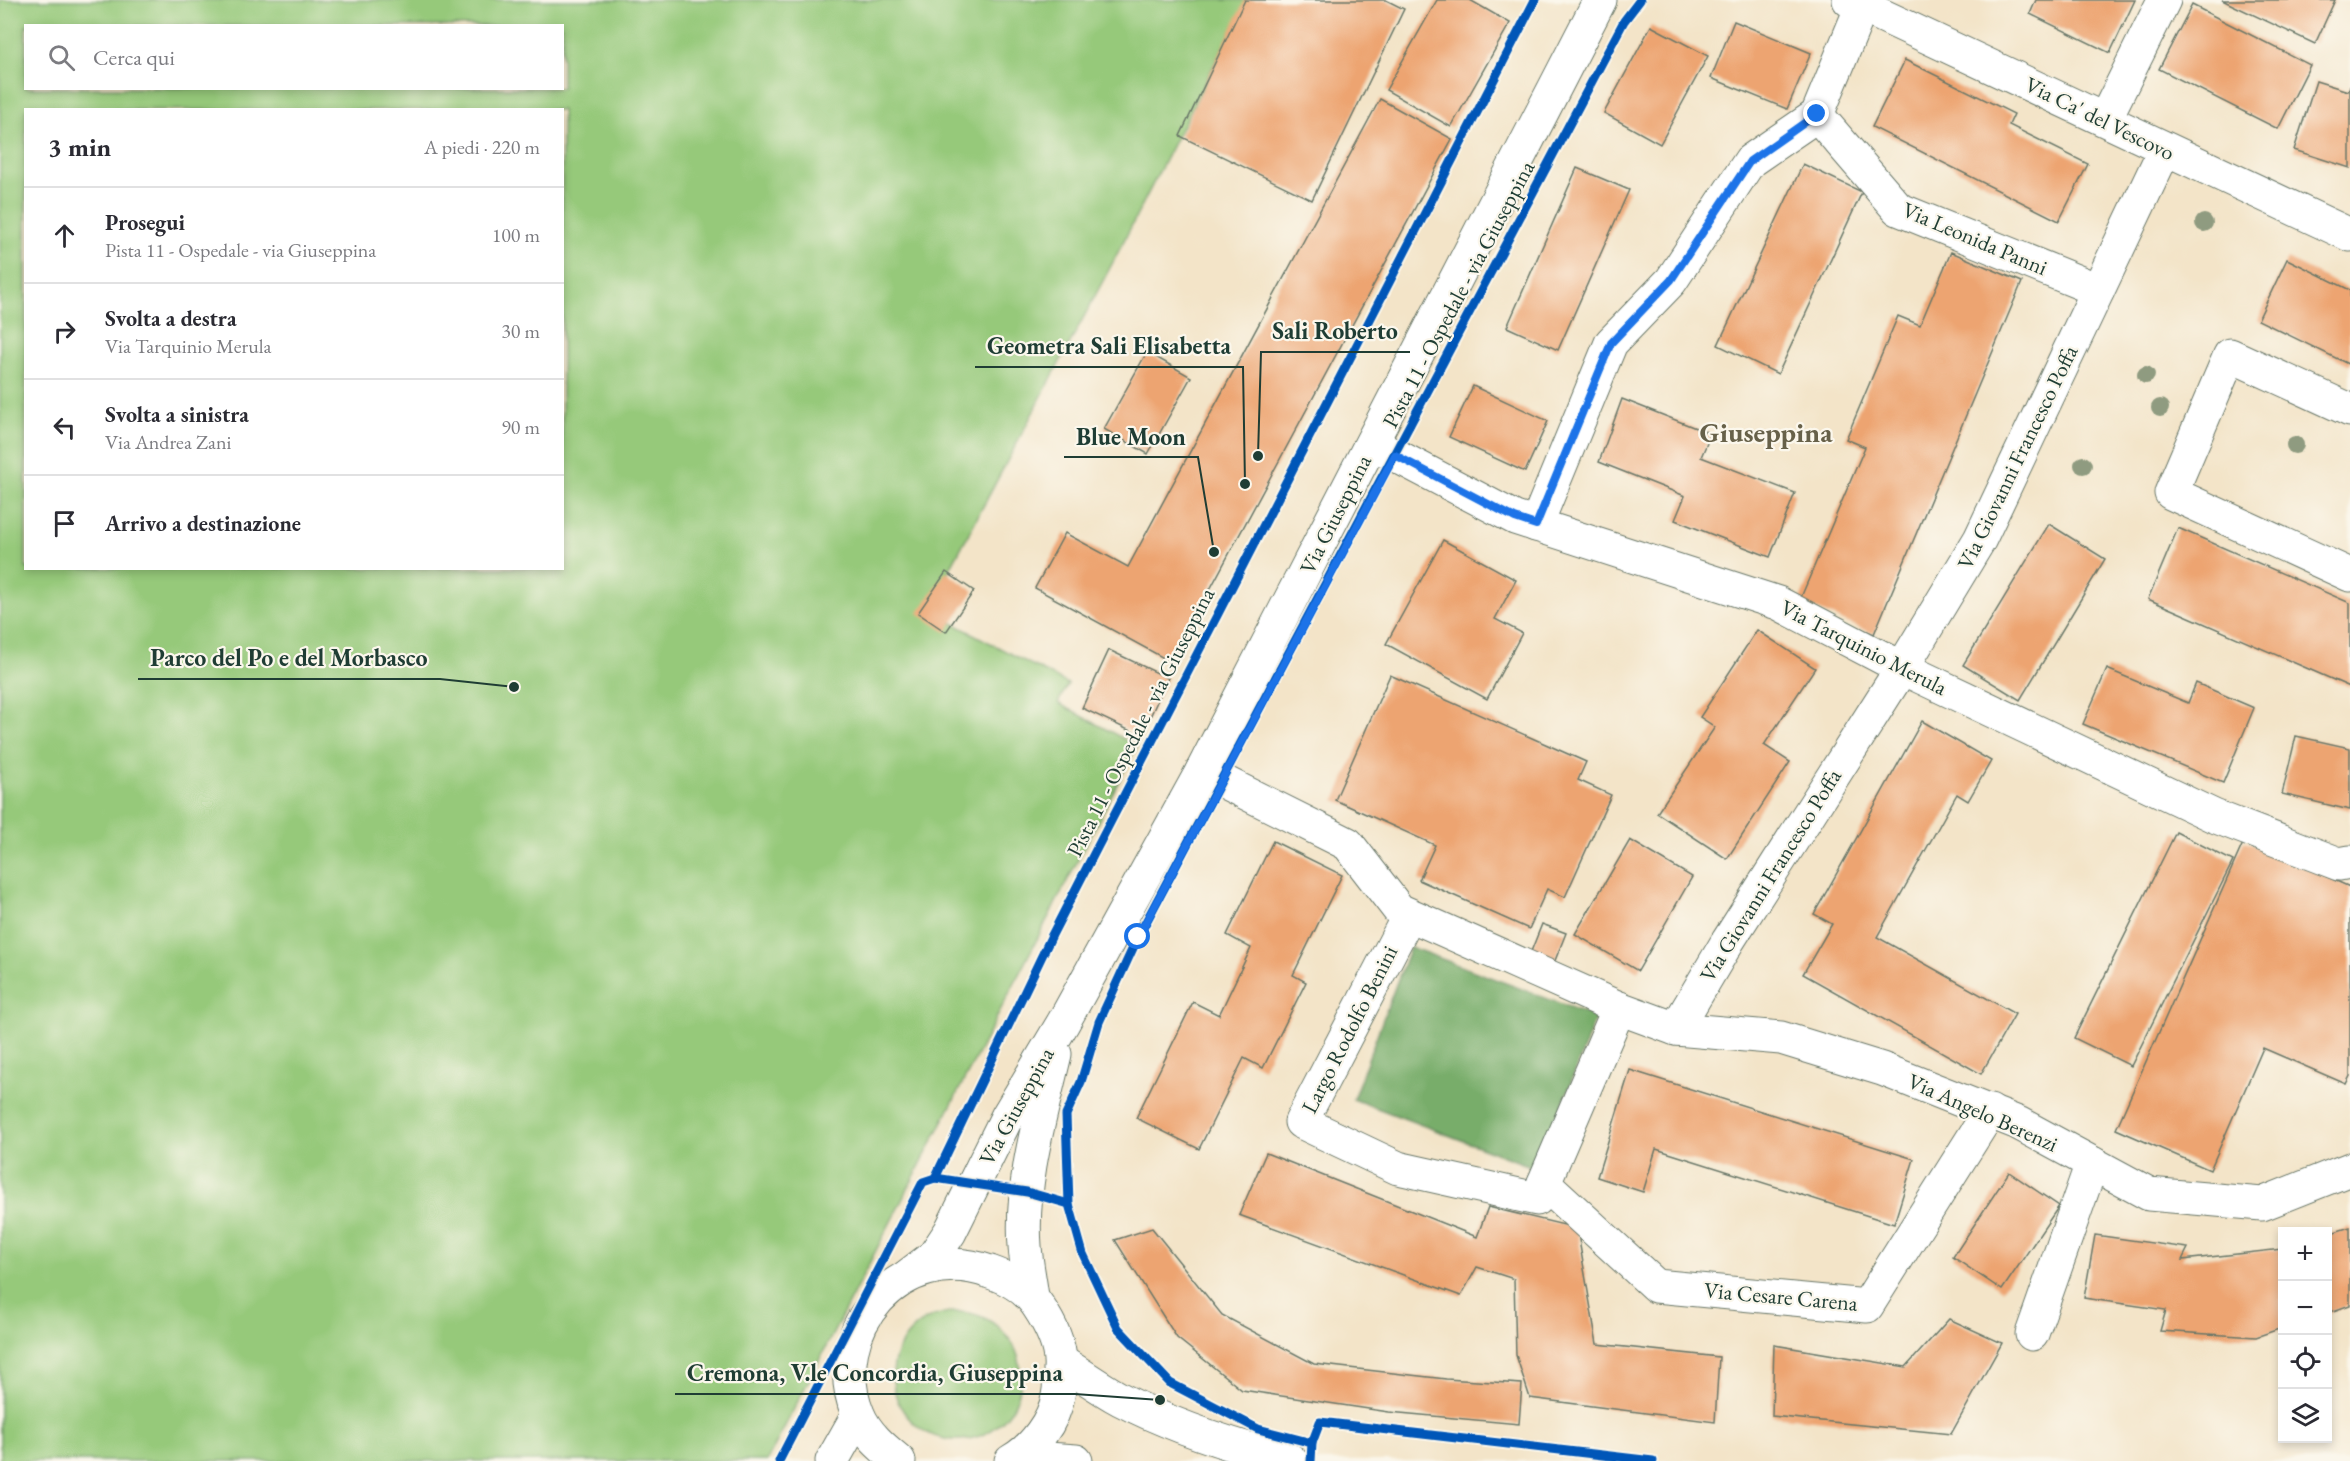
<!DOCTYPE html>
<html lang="it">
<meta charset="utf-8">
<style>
body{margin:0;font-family:"EB Garamond",serif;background:#f2f2f3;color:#2b2b33}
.controls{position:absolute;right:18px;bottom:18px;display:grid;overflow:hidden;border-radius:0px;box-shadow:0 3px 9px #0003}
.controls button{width:54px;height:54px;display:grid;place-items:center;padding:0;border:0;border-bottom:2px solid #e1e1e2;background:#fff;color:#2b2b33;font:30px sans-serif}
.stop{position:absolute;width:18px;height:18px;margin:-14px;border:4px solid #1a73e8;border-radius:50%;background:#fff}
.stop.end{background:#1a73e8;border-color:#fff;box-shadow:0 2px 6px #0008}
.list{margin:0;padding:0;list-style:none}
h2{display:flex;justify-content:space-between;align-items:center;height:78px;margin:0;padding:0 24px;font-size:26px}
h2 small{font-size:20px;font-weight:400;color:#7c7c81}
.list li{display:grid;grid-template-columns:39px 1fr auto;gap:18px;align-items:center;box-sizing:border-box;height:96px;padding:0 24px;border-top:2px solid #e1e1e2}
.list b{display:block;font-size:22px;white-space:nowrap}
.list p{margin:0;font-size:20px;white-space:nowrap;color:#7c7c81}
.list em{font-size:20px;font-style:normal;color:#7c7c81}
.icon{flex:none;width:33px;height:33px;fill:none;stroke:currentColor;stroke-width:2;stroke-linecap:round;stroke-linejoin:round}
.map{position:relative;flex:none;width:2350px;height:1461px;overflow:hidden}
.search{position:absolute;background:#fff;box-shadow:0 3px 9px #0003;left:24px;top:24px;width:540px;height:66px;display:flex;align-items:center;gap:15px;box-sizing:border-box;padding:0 21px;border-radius:0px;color:#7c7c81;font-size:22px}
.panel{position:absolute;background:#fff;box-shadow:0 3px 9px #0003;left:24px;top:108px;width:540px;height:462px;border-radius:0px}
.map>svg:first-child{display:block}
.green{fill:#96c97a;stroke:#5a8357;stroke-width:1.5;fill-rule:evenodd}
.forest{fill:#78ad6a;stroke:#4c754f;stroke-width:1.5}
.building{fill:#eda471}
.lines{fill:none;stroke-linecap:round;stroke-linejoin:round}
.minor-casing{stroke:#697768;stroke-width:35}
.major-casing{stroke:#697768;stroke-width:35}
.minor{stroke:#fff;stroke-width:33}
.major{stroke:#fff;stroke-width:33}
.cycleway-casing{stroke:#fbf7ec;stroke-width:13}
.cycleway{stroke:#0057b8;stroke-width:9}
.tree{fill:#8f9b80}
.route{stroke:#1a73e8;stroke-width:8}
.labels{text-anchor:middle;stroke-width:4.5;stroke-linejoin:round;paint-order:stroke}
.street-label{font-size:22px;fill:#1f3d34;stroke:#fbf7ec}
.district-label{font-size:28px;font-weight:bold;fill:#676149;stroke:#fbf7ec}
.leader{fill:none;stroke:#1f3d34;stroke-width:2}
.callout-dot{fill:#1f3d34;stroke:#fbf7ec;stroke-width:2}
.callout-label{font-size:24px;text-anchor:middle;font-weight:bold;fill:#1f3d34;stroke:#fbf7ec;stroke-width:4.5;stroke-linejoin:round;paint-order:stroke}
</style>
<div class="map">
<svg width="2350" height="1461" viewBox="0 0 2350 1461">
<rect width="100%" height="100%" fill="#fbf7ec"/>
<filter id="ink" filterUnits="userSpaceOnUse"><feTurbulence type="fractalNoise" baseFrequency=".0167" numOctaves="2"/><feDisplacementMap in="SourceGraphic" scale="12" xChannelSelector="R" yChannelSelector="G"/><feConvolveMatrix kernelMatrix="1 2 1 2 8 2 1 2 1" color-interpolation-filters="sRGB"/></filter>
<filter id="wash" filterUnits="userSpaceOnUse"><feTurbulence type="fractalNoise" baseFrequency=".008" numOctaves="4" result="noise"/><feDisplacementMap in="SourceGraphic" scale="24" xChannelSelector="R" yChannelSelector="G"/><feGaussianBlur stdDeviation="1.35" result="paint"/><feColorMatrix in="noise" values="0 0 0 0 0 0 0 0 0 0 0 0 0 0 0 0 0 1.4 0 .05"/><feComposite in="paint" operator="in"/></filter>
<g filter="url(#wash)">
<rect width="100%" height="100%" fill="#f3e4c8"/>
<g class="green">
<path d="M 0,0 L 1247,0 L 1112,264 L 928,610 L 1068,684 L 1058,703 L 1137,746 L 767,1461 L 0,1461 ZM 26,26 L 562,26 L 562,88 L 26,88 ZM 26,110 L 562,110 L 562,568 L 26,568 Z"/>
<circle cx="957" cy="1376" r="64"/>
</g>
<polygon class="forest" points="1410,947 1596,1017 1538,1169 1353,1099"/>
<g id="blocks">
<g class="building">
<polygon points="1245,0 1386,0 1404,9 1312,200 1180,136"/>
<polygon points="1437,0 1470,0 1510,23 1451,127 1386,90"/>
<polygon points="2036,0 2135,0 2110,53 2030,14"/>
<polygon points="2222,0 2335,0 2315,44"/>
<polygon points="2192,5 2310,65 2278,129 2159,69"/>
<polygon points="1734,21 1811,53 1787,109 1711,78"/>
<polygon points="1651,26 1708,56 1660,144 1604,113"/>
<polygon points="1905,60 2014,114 2009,125 2088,164 2059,221 1872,127"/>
<polygon points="2316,81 2348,91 2350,86 2350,168 2294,150"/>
<polygon points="1380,99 1452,139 1171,662 1035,588 1065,533 1128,567"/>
<polygon points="1803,164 1862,192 1778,374 1718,345"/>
<polygon points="1577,168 1629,190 1558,350 1507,327"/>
<polygon points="1951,252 2022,282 1874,634 1799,602 1865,447 1846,439 1898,316 1920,325"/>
<polygon points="2287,259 2350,290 2350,365 2258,320"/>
<polygon points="1147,352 1191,377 1148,454 1104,429"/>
<polygon points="1473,386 1548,421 1525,472 1449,437"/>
<polygon points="1622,399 1711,434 1701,457 1795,493 1770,557 1675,520 1685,496 1599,462"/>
<polygon points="2049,524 2105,559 2020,700 1963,665"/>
<polygon points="2178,528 2350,603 2350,687 2148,599"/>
<polygon points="1443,540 1516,580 1495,619 1522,633 1487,699 1386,644"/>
<polygon points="946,572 974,591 946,632 918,613"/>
<polygon points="1757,630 1815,668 1764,745 1790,762 1727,859 1657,813 1715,727 1700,717"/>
<polygon points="1109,650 1168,678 1141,736 1082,708"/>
<polygon points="2107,669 2188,703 2196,683 2254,708 2223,783 2083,724"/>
<polygon points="1390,675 1586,762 1578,780 1611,795 1565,897 1547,889 1529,929 1419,880 1435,845 1335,800"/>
<polygon points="1922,721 1991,761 1968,801 1957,794 1877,937 2015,1014 1981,1074 1803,974 1832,924 1814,914"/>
<polygon points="2296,736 2350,748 2350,810 2282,794"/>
<polygon points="2176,832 2233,861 2131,1066 2074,1038"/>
<polygon points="1630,840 1692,877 1638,971 1575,934"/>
<polygon points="1273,841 1342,875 1293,975 1306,982 1263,1068 1244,1058 1199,1149 1136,1118 1193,1002 1219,1015 1251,948 1227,935"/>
<polygon points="2244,841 2350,887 2350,1076 2346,1084 2263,1048 2210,1170 2116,1129"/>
<polygon points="1542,924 1566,933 1554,963 1530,954"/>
<polygon points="1630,1070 1914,1159 1894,1224 1656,1149 1643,1192 1597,1177"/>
<polygon points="1266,1153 1477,1237 1488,1207 1577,1228 1597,1344 1719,1357 1715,1422 1530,1398 1516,1355 1514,1279 1477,1267 1461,1296 1239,1215"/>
<polygon points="2009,1172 2059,1206 2002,1290 1953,1257"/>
<polygon points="2350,1227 2350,1305 2328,1313 2328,1234"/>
<polygon points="1152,1228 1222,1315 1314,1364 1446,1379 1522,1384 1519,1424 1389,1412 1242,1390 1177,1338 1115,1240"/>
<polygon points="2095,1235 2188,1248 2182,1260 2282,1249 2282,1328 2256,1337 2160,1331 2166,1310 2084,1298"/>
<polygon points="1949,1319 2002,1343 1951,1434 1772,1416 1774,1345 1906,1367"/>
</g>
</g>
</g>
<g filter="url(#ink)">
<use href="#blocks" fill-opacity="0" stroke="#697768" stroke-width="1.5"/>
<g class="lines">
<g class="minor-casing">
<g id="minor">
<polyline points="1849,0 2350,235"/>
<polyline points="1817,115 1898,209 2098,290"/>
<polyline points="2105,119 2164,0"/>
<polyline points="2350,410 2230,355 2171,493 2350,575"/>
<polyline points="1372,443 1515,518 1778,603 1902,668 2214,816 2339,864 2350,862"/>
<polyline points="1536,525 1611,343 1671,281 1750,161 1817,115 1862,6"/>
<polyline points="1202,771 1348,844 1399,910 1619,1008 1676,1029 1781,1038 1882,1069 2018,1123 2149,1194 2262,1204 2350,1169"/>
<polyline points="1409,915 1301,1122 1398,1168 1537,1199 1619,1008"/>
<polyline points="1676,1029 1728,941 1902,668 1980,539 2165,149"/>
<polyline points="1544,1183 1656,1286 1867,1306 1990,1111"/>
<polyline points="2032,1334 2092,1163"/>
</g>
</g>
<g class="major-casing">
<g id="major">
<polyline points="909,1275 934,1256 950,1232 1007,1117 1063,1023 1202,771 1600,0"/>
<path d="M 1032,1297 C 1030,1280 1026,1263 1025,1246 C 1020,1184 1041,1114 1055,1054"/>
<path d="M 1061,1362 C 1081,1374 1100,1388 1120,1399 C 1174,1427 1233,1446 1291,1461"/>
<polyline points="1019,1457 1076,1461"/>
<polyline points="832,1461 858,1415"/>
<path d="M 899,1461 C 883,1448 866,1434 858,1414 C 823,1329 903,1240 990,1272 C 1008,1278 1027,1289 1038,1306 C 1050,1324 1062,1346 1060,1369 C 1060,1378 1060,1387 1058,1396 C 1054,1421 1033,1449 1011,1461"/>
</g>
</g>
<use href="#minor" class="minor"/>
<use href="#major" class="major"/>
<g class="cycleway-casing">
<g id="cycleway">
<polyline points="935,1178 1052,935 1535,0"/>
<polyline points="1312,1443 1258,1429 1170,1383 1118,1328 1083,1254 1069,1204 1066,1115 1081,1082 1099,1022 1138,937 1624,21 1640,0"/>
<polyline points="779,1461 923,1182 935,1178 1027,1192 1069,1204"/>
<polyline points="1311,1461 1312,1443 1320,1422 1653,1461"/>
</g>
</g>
<use href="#cycleway" class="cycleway"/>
</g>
<g class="tree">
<circle cx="2204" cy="223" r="9"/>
<circle cx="2146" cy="375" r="9"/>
<circle cx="2160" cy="408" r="9"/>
<circle cx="2295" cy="445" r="9"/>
<circle cx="2083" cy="465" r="9"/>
</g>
</g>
<g class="lines" filter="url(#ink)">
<polyline class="route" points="1138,937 1395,455 1515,518 1536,525 1611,343 1671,280 1750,161 1817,114"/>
</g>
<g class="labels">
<g class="street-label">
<text transform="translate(2100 118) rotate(26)" y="8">Via Ca' del Vescovo</text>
<text transform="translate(1975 238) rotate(23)" y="8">Via Leonida Panni</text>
<text transform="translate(1458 294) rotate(-62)" y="8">Pista 11 - Ospedale - via Giuseppina</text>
<text transform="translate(2017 457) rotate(-64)" y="8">Via Giovanni Francesco Poffa</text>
<text transform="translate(1335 514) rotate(-63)" y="8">Via Giuseppina</text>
<text transform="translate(1864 647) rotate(27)" y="8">Via Tarquinio Merula</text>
<text transform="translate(1140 722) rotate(-63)" y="8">Pista 11 - Ospedale - via Giuseppina</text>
<text transform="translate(1770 875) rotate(-58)" y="8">Via Giovanni Francesco Poffa</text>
<text transform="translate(1349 1029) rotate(-63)" y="8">Largo Rodolfo Benini</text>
<text transform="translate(1016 1106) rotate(-61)" y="8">Via Giuseppina</text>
<text transform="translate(1983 1112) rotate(24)" y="8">Via Angelo Berenzi</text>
<text transform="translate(1781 1296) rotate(5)" y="8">Via Cesare Carena</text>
</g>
<g class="district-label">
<text x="1766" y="442">Giuseppina</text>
</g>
</g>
<path class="leader" d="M1258 456L1261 352H1410M1245 484L1243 367H975M1214 552L1198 457H1064M514 687L440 679H138M1160 1400L1075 1394H675"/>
<g class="callout-dot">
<circle cx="1258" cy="456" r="6"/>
<circle cx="1245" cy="484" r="6"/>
<circle cx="1214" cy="552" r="6"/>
<circle cx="514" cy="687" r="6"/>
<circle cx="1160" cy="1400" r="6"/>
</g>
<g class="callout-label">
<text x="1335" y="339">Sali Roberto</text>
<text x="1109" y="354">Geometra Sali Elisabetta</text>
<text x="1131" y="445">Blue Moon</text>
<text x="289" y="666">Parco del Po e del Morbasco</text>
<text x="875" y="1381">Cremona, V.le Concordia, Giuseppina</text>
</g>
</svg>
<div class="controls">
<button>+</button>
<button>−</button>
<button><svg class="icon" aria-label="locate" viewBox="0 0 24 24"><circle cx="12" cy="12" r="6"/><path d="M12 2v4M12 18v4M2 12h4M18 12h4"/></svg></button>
<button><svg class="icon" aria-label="layers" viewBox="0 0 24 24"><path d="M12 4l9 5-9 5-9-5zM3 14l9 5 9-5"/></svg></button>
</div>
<div class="stop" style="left:1138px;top:937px"></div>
<div class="stop end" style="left:1817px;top:114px"></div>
<div class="search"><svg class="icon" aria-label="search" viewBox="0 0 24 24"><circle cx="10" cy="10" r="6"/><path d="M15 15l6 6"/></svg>Cerca qui</div>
<section class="panel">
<h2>3 min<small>A piedi · 220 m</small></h2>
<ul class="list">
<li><svg class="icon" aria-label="ahead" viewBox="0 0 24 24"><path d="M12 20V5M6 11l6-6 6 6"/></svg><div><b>Prosegui</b><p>Pista 11 - Ospedale - via Giuseppina</p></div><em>100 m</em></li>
<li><svg class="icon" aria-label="right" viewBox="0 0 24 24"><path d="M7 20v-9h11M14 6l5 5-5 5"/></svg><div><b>Svolta a destra</b><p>Via Tarquinio Merula</p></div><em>30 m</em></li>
<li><svg class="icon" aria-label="left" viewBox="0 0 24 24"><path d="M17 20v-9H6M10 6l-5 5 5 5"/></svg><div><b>Svolta a sinistra</b><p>Via Andrea Zani</p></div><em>90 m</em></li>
<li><svg class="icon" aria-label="arrive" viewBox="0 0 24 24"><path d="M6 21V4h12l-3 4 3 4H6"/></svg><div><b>Arrivo a destinazione</b></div></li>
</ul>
</section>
</div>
